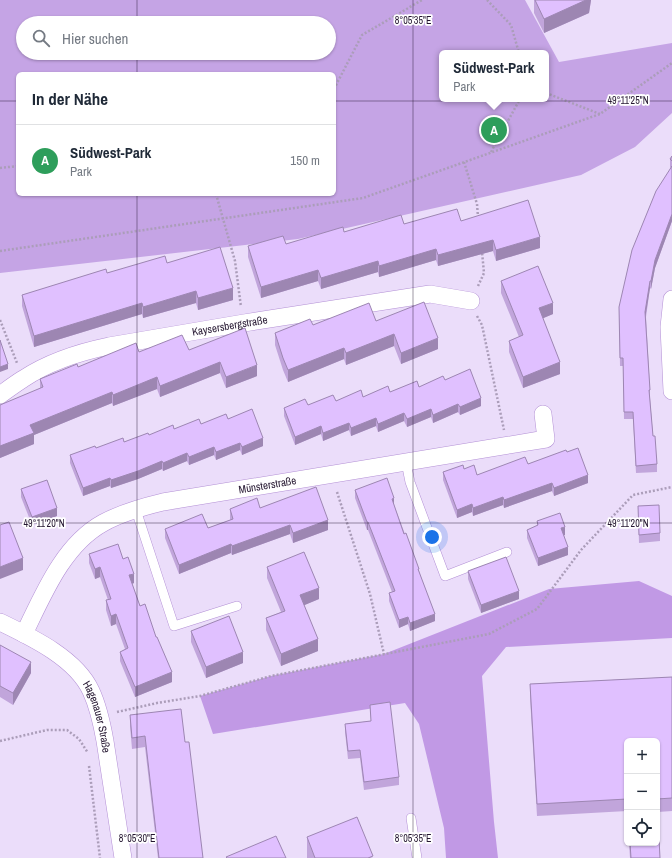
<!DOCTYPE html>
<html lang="de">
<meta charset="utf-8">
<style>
body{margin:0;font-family:"Archivo Narrow",sans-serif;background:#f2f2f3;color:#1f2937}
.controls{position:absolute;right:12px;bottom:12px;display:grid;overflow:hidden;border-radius:6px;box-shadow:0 1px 3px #0004}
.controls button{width:36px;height:36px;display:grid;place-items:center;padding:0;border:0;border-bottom:1px solid #e0e1e3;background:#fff;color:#1f2937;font:20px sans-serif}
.you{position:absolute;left:432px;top:537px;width:14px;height:14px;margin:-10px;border:3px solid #fff;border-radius:50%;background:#1a73e8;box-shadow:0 0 0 6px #1a73e833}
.badge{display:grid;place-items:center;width:26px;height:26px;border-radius:50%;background:#0f766e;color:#fff;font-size:13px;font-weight:700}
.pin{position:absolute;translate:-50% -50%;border:2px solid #fff;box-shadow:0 1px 4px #0006}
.popup{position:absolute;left:439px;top:50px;width:110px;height:52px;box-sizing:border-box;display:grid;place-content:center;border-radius:6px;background:#fff;filter:drop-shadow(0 1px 3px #0005);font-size:13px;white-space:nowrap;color:#747a83}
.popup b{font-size:15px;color:#1f2937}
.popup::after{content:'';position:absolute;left:50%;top:100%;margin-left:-8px;border:8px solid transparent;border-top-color:#fff}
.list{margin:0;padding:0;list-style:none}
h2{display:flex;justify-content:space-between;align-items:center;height:52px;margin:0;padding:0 16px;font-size:17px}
h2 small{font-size:13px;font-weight:400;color:#747a83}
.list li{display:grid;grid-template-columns:26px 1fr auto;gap:12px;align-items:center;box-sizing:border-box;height:72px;padding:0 16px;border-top:1px solid #e0e1e3}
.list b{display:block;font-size:15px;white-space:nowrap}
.list p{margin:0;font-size:13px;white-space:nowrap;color:#747a83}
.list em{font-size:13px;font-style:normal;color:#747a83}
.icon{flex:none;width:22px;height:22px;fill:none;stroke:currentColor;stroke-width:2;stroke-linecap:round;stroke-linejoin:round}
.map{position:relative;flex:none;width:672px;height:858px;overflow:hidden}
.search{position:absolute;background:#fff;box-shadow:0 1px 3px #0004;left:16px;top:16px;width:320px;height:44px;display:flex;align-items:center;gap:10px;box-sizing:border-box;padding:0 14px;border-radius:22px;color:#747a83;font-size:15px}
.panel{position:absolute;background:#fff;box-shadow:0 1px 3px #0004;left:16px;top:72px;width:320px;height:124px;border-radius:6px}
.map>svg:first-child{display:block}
.green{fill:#c5a4e5;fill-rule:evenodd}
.forest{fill:#c199e5}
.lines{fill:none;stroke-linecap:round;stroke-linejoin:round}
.lane-casing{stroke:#b390d5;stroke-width:10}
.street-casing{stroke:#b390d5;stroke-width:18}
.path{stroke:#ab9db9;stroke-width:2.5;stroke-dasharray:2 2;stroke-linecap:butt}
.lane{stroke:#fff;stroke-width:9}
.street{stroke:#fff;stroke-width:17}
.wall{fill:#c1a5db}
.shaded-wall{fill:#9d86b2}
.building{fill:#e0c0ff;stroke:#9d86b2}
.ticks{fill:none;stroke:#251731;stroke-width:1;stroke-opacity:0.45}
.labels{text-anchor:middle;stroke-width:3.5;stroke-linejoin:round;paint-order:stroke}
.street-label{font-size:11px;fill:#251731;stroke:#fff}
.ticks-label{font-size:10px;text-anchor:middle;fill:#251731;stroke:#fff;stroke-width:3.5;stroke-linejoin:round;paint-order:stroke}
</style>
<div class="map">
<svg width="672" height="858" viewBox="0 0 672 858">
<rect width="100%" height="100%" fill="#ebddfa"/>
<path class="green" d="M 0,0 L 525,0 L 559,62 L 672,43 L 672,113 L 635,147 L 581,175 L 298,239 L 0,273 ZM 23,23 L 329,23 L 329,53 L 23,53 ZM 442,53 L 546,53 L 546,99 L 442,99 ZM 18,74 L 334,74 L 334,194 L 18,194 Z"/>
<polygon class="forest" points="639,581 672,596 672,638 506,647 482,676 494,822 498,858 446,858 444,828 419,724 405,703 213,734 200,696 271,676 384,654 549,589"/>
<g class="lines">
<g class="lane-casing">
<g id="lane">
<polyline points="406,462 410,482 445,576 507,552"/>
<polyline points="136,510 174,626 237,606"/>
<polyline points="411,818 417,858"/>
</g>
</g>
<g class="street-casing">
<g id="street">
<polyline points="672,299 669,327 672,391"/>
<path id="s1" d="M 0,395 C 7,390 15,384 23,379 C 47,363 80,352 109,346 L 244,323 L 430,294 L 471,301"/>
<path id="s2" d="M 0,622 C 31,637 76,658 91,691 C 98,706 102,724 105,741 L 123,858"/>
<path id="s3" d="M 24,634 C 43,595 63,545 103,523 C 121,513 142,507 163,502 L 546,439 L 543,414"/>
</g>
</g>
<g class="path">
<polyline points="487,0 511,25 519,53"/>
<polyline points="334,89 362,35 422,0"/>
<polyline points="546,93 600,114"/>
<polyline points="491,152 520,99"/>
<polyline points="464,162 477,204 478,217"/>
<polyline points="0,168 18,166"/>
<polyline points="216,194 235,261 241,307"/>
<polyline points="0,251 363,198 600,114 672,63"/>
<polyline points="478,286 484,273 482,252"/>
<polyline points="477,316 482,325 504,430"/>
<polyline points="0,320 17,363"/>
<polyline points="337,492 370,594 384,654"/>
<polyline points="117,712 157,703 200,696 271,676 489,634 537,609 581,550 633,495 672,487"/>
<polyline points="0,741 47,730 67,730 79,739 88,753"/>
<polyline points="89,766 100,858"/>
</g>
<use href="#lane" class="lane"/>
<use href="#street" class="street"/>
</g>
<g class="wall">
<polygon points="534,0 591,0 589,13 544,33 534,13"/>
<polygon points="197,53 208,53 197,55"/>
<polygon points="672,156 672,221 655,268 651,289 650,288 646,317 650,390 650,398 653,436 657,464 657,472 636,473 633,419 624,419 623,366 620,366 619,307 671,168 670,167 670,159"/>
<polygon points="461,221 540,248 496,261 493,251 438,266 436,260 379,277 378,272 321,289 318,281 261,298 248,257 248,246 286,244 344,232 404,224"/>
<polygon points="167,263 233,300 198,310 196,303 143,318 142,314 34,347 22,306 22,295 107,273"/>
<polygon points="501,281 553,314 543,318 560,374 523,388 509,352 509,341 519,337 501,293"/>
<polygon points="376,321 438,349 401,364 394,346 346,365 344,359 288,382 283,370 275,345 275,333 313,325"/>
<polygon points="189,350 257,376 226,388 220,373 160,397 157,389 113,406 112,403 34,435 34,444 0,458 0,405 40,389 40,379 78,367 139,352"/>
<polygon points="445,380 481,406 460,415 458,412 433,423 431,417 407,427 404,421 378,432 376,426 351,436 349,430 323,441 321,434 295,445 284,416 284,408 308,405 363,397 419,387"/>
<polygon points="228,419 263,446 242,455 240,450 216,460 214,455 189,465 187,461 163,471 162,469 138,479 111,488 110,486 83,496 70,463 70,455 96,448 124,442 149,435 174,429"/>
<polygon points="567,452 588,483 554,496 552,491 504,508 503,505 473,516 472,512 457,518 443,480 443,472 464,469 477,475 528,464"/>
<polygon points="21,489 57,516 32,525 21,497"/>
<polygon points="355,490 394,505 419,571 435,621 410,631 408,624 399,628 389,601 389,593 392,592 368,530 367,530 355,498"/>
<polygon points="638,506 660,533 660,541 639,543"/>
<polygon points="260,508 328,530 293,543 290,534 232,555 231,553 179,574 165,538 165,529 208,528 230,520 230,509"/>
<polygon points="537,521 565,535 564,535 568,555 538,566 527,538 527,530 537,526"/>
<polygon points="89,554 123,559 134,583 132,584 140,606 172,682 135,697 120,661 120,652 125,649 116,624 111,626 106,610 106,600 108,600 100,577 95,579 89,563"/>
<polygon points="267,567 319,599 304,605 318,651 281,666 266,630 266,618 281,612 267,578"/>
<polygon points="468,571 519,599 481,613 468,579"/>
<polygon points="191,631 243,663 206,678 191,642"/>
<polygon points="0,645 31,673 13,705 0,697"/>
<polygon points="672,677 672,811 658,812 660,858 630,858 629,843 657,843 627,741 627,811 537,816 530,697 530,684"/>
<polygon points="370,705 399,777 399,785 364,790 360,758 348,759 345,732 345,724 371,721"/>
<polygon points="130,715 185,742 203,858 158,858 145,747 132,749 130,726"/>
<polygon points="307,837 373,858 307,858"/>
</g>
<g class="shaded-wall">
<polygon points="586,0 591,0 589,13 544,33 544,19"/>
<polygon points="672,214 672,221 655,268 651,289 651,281 655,260"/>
<polygon points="540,237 540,248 496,261 496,250"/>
<polygon points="493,240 493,251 438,266 438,255"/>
<polygon points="436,249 436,260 379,277 379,266"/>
<polygon points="378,261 378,272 321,289 321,278"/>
<polygon points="318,270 318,281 261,298 261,287"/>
<polygon points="650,281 650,288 645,319 645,312"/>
<polygon points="233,288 233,300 198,310 198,298"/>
<polygon points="196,291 196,303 143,318 143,307"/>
<polygon points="142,303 142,314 34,347 34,336"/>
<polygon points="553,303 553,314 539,320 539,308"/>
<polygon points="394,334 394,346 346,365 346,353"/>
<polygon points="438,338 438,349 401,364 401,353"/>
<polygon points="344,348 344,359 288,382 288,370"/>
<polygon points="220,362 220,373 160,397 160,386"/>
<polygon points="560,362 560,374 523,388 523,377"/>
<polygon points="8,364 8,369 0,372 0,367"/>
<polygon points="257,365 257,376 226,388 226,377"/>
<polygon points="157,377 157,389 113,406 113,395"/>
<polygon points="112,392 112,403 34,435 34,444 0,458 0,446 30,425"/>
<polygon points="481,398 481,406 460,415 460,407"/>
<polygon points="458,404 458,412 433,423 433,415"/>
<polygon points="431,409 431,417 407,427 407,419"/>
<polygon points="404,413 404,421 378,432 378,424"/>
<polygon points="376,418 376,426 351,436 351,428"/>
<polygon points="349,423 349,430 323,441 323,433"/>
<polygon points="321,426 321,434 295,445 295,437"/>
<polygon points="263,438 263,446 242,455 242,447"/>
<polygon points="240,443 240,450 216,460 216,452"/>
<polygon points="214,447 214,455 189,465 189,457"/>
<polygon points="187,453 187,461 163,471 163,463"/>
<polygon points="162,461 162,469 138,479 111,488 111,480"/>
<polygon points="588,475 588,483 554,496 554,488"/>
<polygon points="110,478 110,486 83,496 83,488"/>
<polygon points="552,483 552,491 504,508 504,500"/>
<polygon points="503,497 503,505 473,516 473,508"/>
<polygon points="394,498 394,506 392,499"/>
<polygon points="472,504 472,512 457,518 457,510"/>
<polygon points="57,508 57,516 32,525 32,517"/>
<polygon points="328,520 328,530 293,543 293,533"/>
<rect x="367" y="522" width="1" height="8"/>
<polygon points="290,525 290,534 232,555 232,546"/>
<polygon points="565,527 565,535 561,536 561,528"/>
<polygon points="231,544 231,553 179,574 179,565"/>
<polygon points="568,547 568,555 538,566 538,558"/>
<polygon points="23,558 23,570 0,579 0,567"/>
<polygon points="100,567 100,577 95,579 95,569"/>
<polygon points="134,574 134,583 129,585 129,575"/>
<polygon points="319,588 319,599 300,607 300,595"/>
<polygon points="519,591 519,599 481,613 481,605"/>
<polygon points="116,614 116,624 111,626 111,616"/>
<polygon points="435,614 435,621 410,631 410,623"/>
<polygon points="408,617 408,624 399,628 399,620"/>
<polygon points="318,639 318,651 281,666 281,654"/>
<polygon points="243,652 243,663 206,678 206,667"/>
<polygon points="31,662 31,673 13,705 13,693"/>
<polygon points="172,672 172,682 135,697 135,687"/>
</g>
<g class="building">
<polygon points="535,0 586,0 544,19"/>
<polygon points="672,156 672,161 670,159"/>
<polygon points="672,166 672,214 655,260 651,281 650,281 645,312 650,390 649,390 653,436 655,436 657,464 636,466 633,412 624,412 623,358 620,358 619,307 632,250 656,191"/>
<polygon points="528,200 540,237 496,250 493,240 438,255 436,249 379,266 378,261 321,278 318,270 261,287 248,246 283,236 286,244 343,227 344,232 401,215 404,224 457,209 461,221"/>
<polygon points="220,247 233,288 198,298 196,291 143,307 142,303 34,336 22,295 106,269 107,273 165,256 167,263"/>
<polygon points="538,266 553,303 539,308 560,362 523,377 509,341 523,335 501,281"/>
<polygon points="424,302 438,338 401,353 394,334 346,353 344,348 288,370 283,358 275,333 310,319 313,325 369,303 376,321"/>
<polygon points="245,328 257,365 226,377 220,362 160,386 157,377 113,395 112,392 30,425 34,433 0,446 0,405 43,387 40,379 77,364 78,367 136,343 139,352 182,335 189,350"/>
<polygon points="0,340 8,364 0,367"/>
<polygon points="470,369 481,398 460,407 458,404 433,415 431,409 407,419 404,413 378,424 376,418 351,428 349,423 323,433 321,426 295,437 284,408 305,399 308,405 333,395 336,401 361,390 363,397 388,386 390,392 417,381 419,387 443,376 445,380"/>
<polygon points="252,409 263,438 242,447 240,443 216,452 214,447 189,457 187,453 163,463 162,461 138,471 111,480 110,478 83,488 70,455 95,446 96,448 123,438 124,442 148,433 149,435 173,425 174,429 199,419 201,424 226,414 228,419"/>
<polygon points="578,448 588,475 554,488 552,483 504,500 503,497 473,508 472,504 457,510 443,472 463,465 464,469 474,465 477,475 525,457 528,464 566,450 567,452"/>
<polygon points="387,478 394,498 392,499 404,534 406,533 419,569 418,569 435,614 410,623 408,617 399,620 389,593 395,591 368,522 367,522 355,490"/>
<polygon points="47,480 57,508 32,517 21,489"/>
<polygon points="316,487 328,520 293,533 290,525 232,546 231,544 179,565 165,529 202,514 208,528 233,519 230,509 257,498 260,508"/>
<polygon points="659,505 660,533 639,535 638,506"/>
<polygon points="560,513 565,527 561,528 568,547 538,558 527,530 538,525 537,521"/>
<polygon points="9,522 23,558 0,567 0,525"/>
<polygon points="118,544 123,559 128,557 134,574 129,575 140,606 145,604 156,637 157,637 172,672 135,687 120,652 128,648 116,614 111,616 106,600 111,599 100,567 95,569 89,554"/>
<polygon points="304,552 319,588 300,595 318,639 281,654 266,618 285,611 267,567"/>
<polygon points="506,557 519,591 481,605 468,571"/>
<polygon points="229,616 243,652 206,667 191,631"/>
<polygon points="0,645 31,662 13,693 0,686"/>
<polygon points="672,677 672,798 657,799 660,858 631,858 630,843 657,843 657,741 627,741 627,799 537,804 530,684"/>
<polygon points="390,702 399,777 364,782 360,750 348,751 345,724 371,721 370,705"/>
<polygon points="181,709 185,742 189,742 203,858 159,858 145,736 132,738 130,715"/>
<polygon points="357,817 373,856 368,858 315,858 307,837"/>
<polygon points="276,836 286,858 227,858 226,857"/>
</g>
<path class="ticks" d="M 137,0 L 137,23M 413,0 L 413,858M 137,53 L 137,74M 0,101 L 18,101M 334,101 L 672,101M 137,194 L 137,858M 0,523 L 672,523"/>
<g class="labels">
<g class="street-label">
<text dy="4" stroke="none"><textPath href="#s1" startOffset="243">Kaysersbergstraße</textPath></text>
<text dy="4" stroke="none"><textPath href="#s3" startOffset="308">Münsterstraße</textPath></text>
<text dy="4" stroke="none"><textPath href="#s2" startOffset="143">Hagenauer Straße</textPath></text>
</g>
</g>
<g class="ticks-label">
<text x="413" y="24">8°05'35"E</text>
<text x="628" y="104">49°11'25"N</text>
<text x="44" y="527">49°11'20"N</text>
<text x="628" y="527">49°11'20"N</text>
<text x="137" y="842">8°05'30"E</text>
<text x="413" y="842">8°05'35"E</text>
</g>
</svg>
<div class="controls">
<button>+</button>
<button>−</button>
<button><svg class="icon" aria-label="locate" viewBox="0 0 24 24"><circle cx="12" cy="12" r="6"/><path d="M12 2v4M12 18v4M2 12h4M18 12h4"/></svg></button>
</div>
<div class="you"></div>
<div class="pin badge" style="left:494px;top:130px;background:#2e9e5b">A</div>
<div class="popup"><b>Südwest-Park</b>Park</div>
<div class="search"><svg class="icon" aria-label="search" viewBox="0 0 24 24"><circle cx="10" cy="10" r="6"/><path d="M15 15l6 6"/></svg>Hier suchen</div>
<section class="panel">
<h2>In der Nähe<small></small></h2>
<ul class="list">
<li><span class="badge" style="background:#2e9e5b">A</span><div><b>Südwest-Park</b><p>Park</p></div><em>150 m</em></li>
</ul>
</section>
</div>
